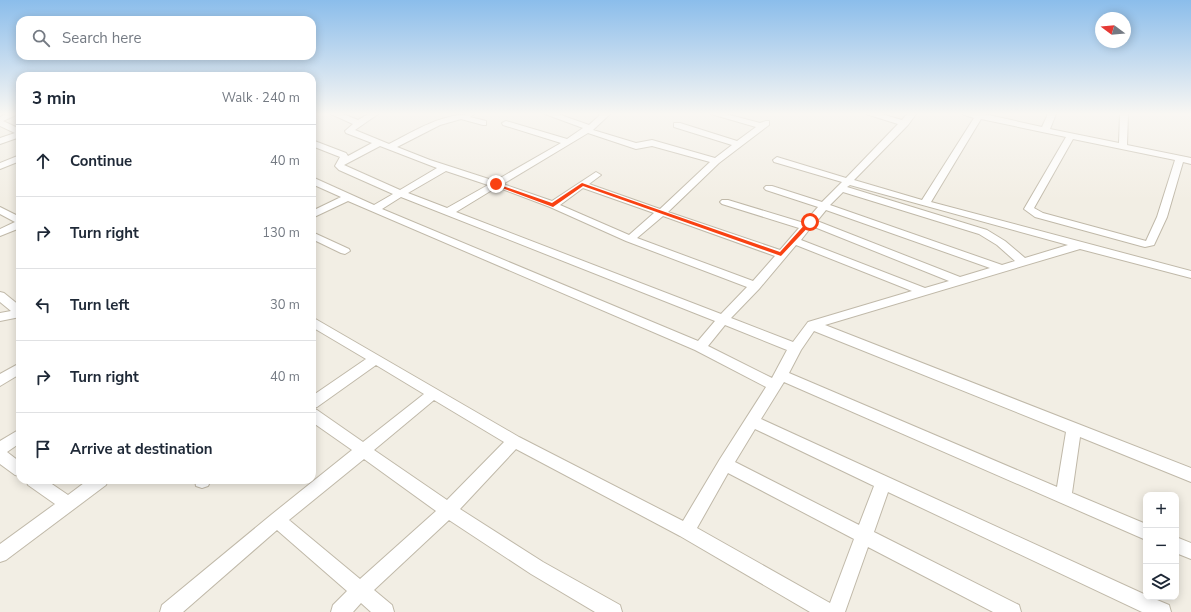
<!DOCTYPE html>
<meta charset="utf-8">
<style>
body{margin:0;font-family:"Nunito Sans",sans-serif;background:#f2f2f3;color:#1f2937}
.controls{position:absolute;right:12px;bottom:12px;display:grid;overflow:hidden;border-radius:8px;box-shadow:0 2px 10px #0003}
.controls button{width:36px;height:36px;display:grid;place-items:center;padding:0;border:0;border-bottom:1px solid #e0e1e3;background:#fff;color:#1f2937;font:20px sans-serif}
.compass{position:absolute;left:1095px;top:12px;width:36px;height:36px;border-radius:50%;background:#fff;box-shadow:0 2px 10px #0003;rotate:286deg}
.stop{position:absolute;width:12px;height:12px;margin:-9px;border:3px solid #f94213;border-radius:50%;background:#fff}
.stop.end{background:#f94213;border-color:#fff;box-shadow:0 1px 4px #0008}
.list{margin:0;padding:0;list-style:none}
h2{display:flex;justify-content:space-between;align-items:center;height:52px;margin:0;padding:0 16px;font-size:17px}
h2 small{font-size:13px;font-weight:400;color:#747a83}
.list li{display:grid;grid-template-columns:26px 1fr auto;gap:12px;align-items:center;box-sizing:border-box;height:72px;padding:0 16px;border-top:1px solid #e0e1e3}
.list b{display:block;font-size:15px;white-space:nowrap}
.list em{font-size:13px;font-style:normal;color:#747a83}
.icon{flex:none;width:22px;height:22px;fill:none;stroke:currentColor;stroke-width:2;stroke-linecap:round;stroke-linejoin:round}
.map{position:relative;flex:none;width:1191px;height:612px;overflow:hidden}
.search{position:absolute;background:#fff;box-shadow:0 2px 10px #0003;left:16px;top:16px;width:300px;height:44px;display:flex;align-items:center;gap:10px;box-sizing:border-box;padding:0 14px;border-radius:12px;color:#747a83;font-size:15px}
.panel{position:absolute;background:#fff;box-shadow:0 2px 10px #0003;left:16px;top:72px;width:300px;height:412px;border-radius:12px}
.map>svg:first-child{display:block}
.lines{fill:none;stroke-linecap:round;stroke-linejoin:round}
.street-casing{stroke:#c0b9a9;stroke-width:2}
.street{fill:#fff;fill-rule:evenodd}
.route{fill:#f94213}
</style>
<div class="map">
<svg width="1191" height="612" viewBox="0 0 1191 612">
<rect width="100%" height="100%" fill="#f2eee4"/>
<g class="lines">
<g class="street-casing">
<g id="street">
<polygon points="6,114 18,114 3,121 20,129 20,137 0,144 0,138 15,133 0,126 0,117"/>
<path d="M 331,114 L 343,114 L 358,120 L 368,114 L 378,114 L 355,130 L 389,144 C 418,129 441,114 474,114 L 470,117 L 486,121 L 486,125 L 483,125 L 461,119 L 440,125 L 397,147 L 430,160 L 495,181 L 561,143 L 503,125 L 502,123 L 506,121 L 567,139 L 583,128 L 545,114 L 558,114 L 589,125 L 601,114 L 610,114 L 593,130 L 636,143 L 652,140 L 715,158 L 732,145 L 674,127 L 674,123 L 680,123 L 737,141 L 756,127 L 711,114 L 726,114 L 760,123 L 766,121 L 769,121 L 769,125 L 719,163 L 668,212 L 780,250 L 799,228 L 722,204 L 720,202 L 722,200 L 728,200 L 804,223 L 818,207 L 766,190 L 764,188 L 766,186 L 772,186 L 822,202 L 842,182 L 774,162 L 773,160 L 777,157 L 846,178 L 898,124 L 866,114 L 881,114 L 902,120 L 907,114 L 916,114 L 908,125 L 854,180 L 922,200 L 974,118 L 962,114 L 984,114 L 1042,127 L 1048,114 L 1056,114 L 1050,129 L 1119,143 L 1120,114 L 1128,114 L 1127,145 L 1191,158 L 1191,164 L 1183,162 L 1167,217 L 1154,245 L 1145,247 L 1141,246 L 1035,217 L 1024,209 L 1066,137 L 981,119 L 931,202 L 1191,271 L 1191,278 L 1080,249 L 825,325 L 1191,468 L 1191,482 L 1080,437 L 1072,493 L 1146,524 L 1146,540 L 784,382 L 761,419 L 1146,595 L 1146,597 L 1150,597 L 1169,605 L 1171,612 L 1142,612 L 888,492 L 874,532 L 1019,605 L 1021,612 L 993,612 L 868,547 L 845,612 L 810,612 L 680,536 L 516,449 L 460,509 L 543,562 L 620,605 L 622,612 L 595,612 L 531,574 L 449,520 L 374,590 L 392,605 L 394,612 L 371,612 L 361,603 L 353,612 L 331,612 L 333,605 L 347,591 L 277,530 L 183,612 L 160,612 L 162,605 L 271,515 L 352,450 L 312,422 L 312,408 L 317,410 L 363,442 L 424,394 L 376,365 L 317,407 L 312,408 L 312,396 L 366,359 L 312,327 L 312,317 L 519,437 L 683,521 L 720,459 L 766,387 L 695,350 L 348,201 L 312,218 L 312,211 L 341,197 L 312,184 L 312,177 L 374,205 L 393,194 L 339,170 L 335,166 L 340,157 L 312,146 L 312,140 L 346,153 L 348,156 L 372,143 L 346,133 L 345,131 L 353,124 ZM 588,133 L 636,149 L 652,146 L 710,162 L 660,209 L 589,184 L 601,175 L 596,172 L 552,201 L 503,184 ZM 1073,139 L 1175,160 L 1157,217 L 1146,241 L 1043,213 L 1034,208 ZM 380,146 L 437,168 L 400,190 L 344,165 ZM 446,171 L 488,185 L 447,208 L 408,193 ZM 850,185 L 1068,245 L 1025,258 L 1005,241 L 987,230 L 847,187 ZM 497,187 L 550,207 L 626,241 L 747,287 L 721,314 L 456,212 ZM 583,188 L 654,213 L 629,235 L 560,205 ZM 843,192 L 979,234 L 997,245 L 1015,261 L 1002,265 L 830,205 ZM 401,197 L 715,321 L 698,341 L 382,209 ZM 826,210 L 990,268 L 960,277 L 817,221 ZM 663,216 L 775,256 L 753,281 L 637,238 ZM 812,226 L 949,281 L 925,288 L 801,240 ZM 796,245 L 912,291 L 808,322 L 793,342 L 731,318 L 759,289 ZM 725,325 L 787,350 L 772,378 L 708,346 ZM 814,331 L 1066,432 L 1057,487 L 789,373 L 801,350 ZM 434,400 L 504,442 L 447,500 L 374,450 ZM 755,429 L 874,486 L 859,525 L 735,462 ZM 364,459 L 436,511 L 360,579 L 289,520 ZM 728,473 L 854,539 L 830,603 L 697,528 Z"/>
<polygon points="20,155 20,161 0,169 0,163"/>
<polygon points="0,207 20,217 20,228 0,236 0,229 15,222 0,214"/>
<polygon points="312,232 349,249 350,251 345,254 341,253 312,239"/>
<polygon points="0,292 4,293 20,306 20,317 0,321 0,313 11,311 0,302"/>
<polygon points="20,363 20,374 0,386 0,374"/>
<polygon points="20,429 20,443 7,452 20,462 20,476 15,475 0,464 0,441"/>
<polygon points="26,480 46,480 68,495 88,480 108,480 106,485 6,560 0,562 0,544 55,504 28,485"/>
<polygon points="195,480 211,480 208,486 202,488 196,486"/>
<polygon points="1176,537 1191,543 1191,559 1176,553"/>
</g>
</g>
<use href="#street" class="street"/>
</g>
<linearGradient id="sky" x2="0" y2="1"><stop stop-color="#8bbdeb"/><stop offset="0.57" stop-color="#f9f7f3"/><stop offset="1" stop-color="#f9f7f3" stop-opacity="0"/></linearGradient>
<rect width="1191" height="200" fill="url(#sky)"/>
<polygon class="route" points="494,183 552,203 582,183 780,252 808,221 813,222 781,256 583,186 553,207 494,185"/>
</svg>
<div class="controls">
<button>+</button>
<button>−</button>
<button><svg class="icon" aria-label="layers" viewBox="0 0 24 24"><path d="M12 4l9 5-9 5-9-5zM3 14l9 5 9-5"/></svg></button>
</div>
<svg class="compass" viewBox="-18 -18 36 36"><path d="M0-13l5 13h-10z" fill="#e53935"/><path d="M0 13l5-13h-10z" fill="#747a83"/></svg>
<div class="stop" style="left:810px;top:222px"></div>
<div class="stop end" style="left:496px;top:184px"></div>
<div class="search"><svg class="icon" aria-label="search" viewBox="0 0 24 24"><circle cx="10" cy="10" r="6"/><path d="M15 15l6 6"/></svg>Search here</div>
<section class="panel">
<h2>3 min<small>Walk · 240 m</small></h2>
<ul class="list">
<li><svg class="icon" aria-label="ahead" viewBox="0 0 24 24"><path d="M12 20V5M6 11l6-6 6 6"/></svg><div><b>Continue</b></div><em>40 m</em></li>
<li><svg class="icon" aria-label="right" viewBox="0 0 24 24"><path d="M7 20v-9h11M14 6l5 5-5 5"/></svg><div><b>Turn right</b></div><em>130 m</em></li>
<li><svg class="icon" aria-label="left" viewBox="0 0 24 24"><path d="M17 20v-9H6M10 6l-5 5 5 5"/></svg><div><b>Turn left</b></div><em>30 m</em></li>
<li><svg class="icon" aria-label="right" viewBox="0 0 24 24"><path d="M7 20v-9h11M14 6l5 5-5 5"/></svg><div><b>Turn right</b></div><em>40 m</em></li>
<li><svg class="icon" aria-label="arrive" viewBox="0 0 24 24"><path d="M6 21V4h12l-3 4 3 4H6"/></svg><div><b>Arrive at destination</b></div></li>
</ul>
</section>
</div>
